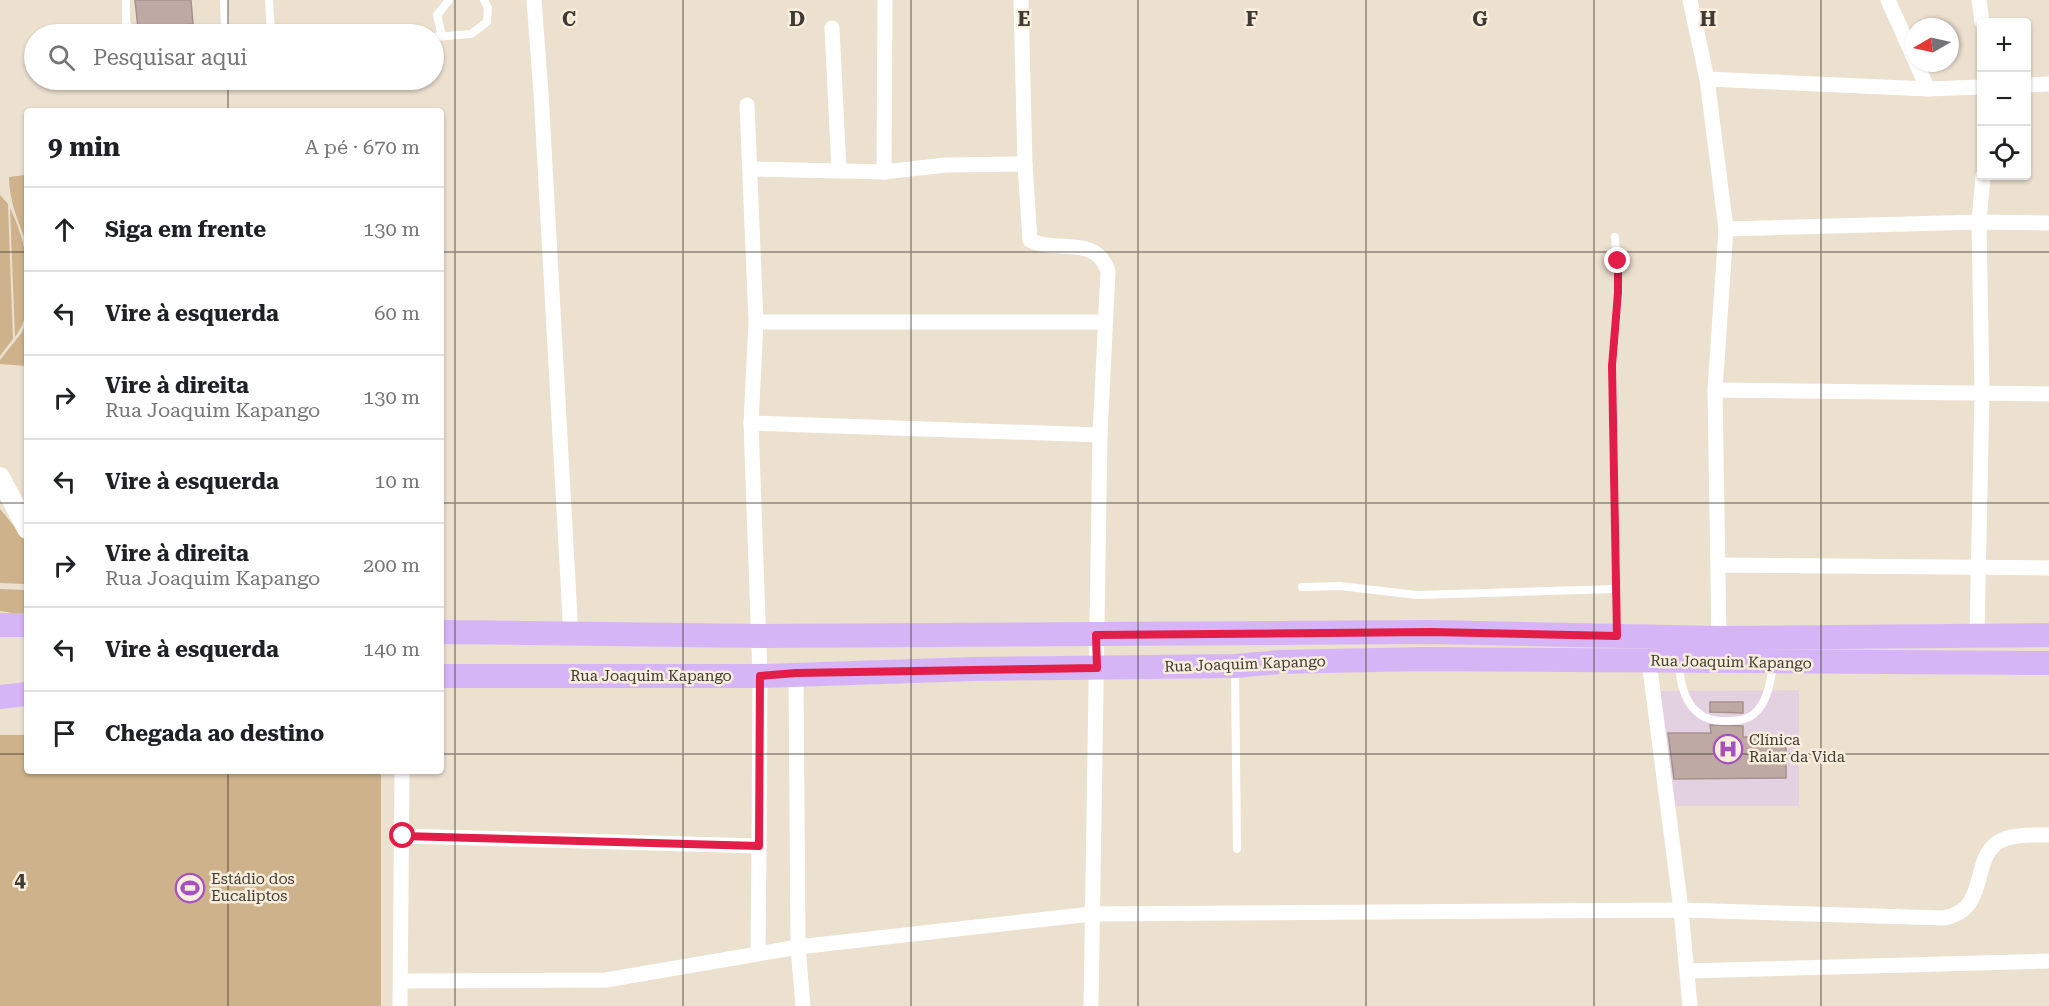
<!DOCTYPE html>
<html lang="pt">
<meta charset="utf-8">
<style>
body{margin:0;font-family:"Roboto Serif",serif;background:#f2f2f2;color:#202124}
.controls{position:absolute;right:18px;top:18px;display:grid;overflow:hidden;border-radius:6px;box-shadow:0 2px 4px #0004}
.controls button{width:54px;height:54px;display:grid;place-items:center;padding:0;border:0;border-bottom:2px solid #e0e0e0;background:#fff;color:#202124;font:30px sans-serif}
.compass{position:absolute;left:1905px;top:18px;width:54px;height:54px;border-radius:50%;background:#fff;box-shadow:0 2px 4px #0004;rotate:261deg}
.stop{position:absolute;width:18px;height:18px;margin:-14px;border:4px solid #e11d48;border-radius:50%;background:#fff}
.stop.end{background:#e11d48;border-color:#fff;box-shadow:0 2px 6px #0008}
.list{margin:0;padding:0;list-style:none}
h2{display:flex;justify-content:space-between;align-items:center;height:78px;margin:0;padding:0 24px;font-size:26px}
h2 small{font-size:20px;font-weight:400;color:#757577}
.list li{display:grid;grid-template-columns:39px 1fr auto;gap:18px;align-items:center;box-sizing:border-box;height:84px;padding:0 24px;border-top:2px solid #e0e0e0}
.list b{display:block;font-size:22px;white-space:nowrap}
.list p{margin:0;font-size:20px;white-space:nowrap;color:#757577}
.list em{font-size:20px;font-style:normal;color:#757577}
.icon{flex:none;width:33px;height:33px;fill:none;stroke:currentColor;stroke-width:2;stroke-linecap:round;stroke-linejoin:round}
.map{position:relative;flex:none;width:2049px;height:1006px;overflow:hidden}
.search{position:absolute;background:#fff;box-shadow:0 2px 4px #0004;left:24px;top:24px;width:420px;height:66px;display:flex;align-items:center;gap:15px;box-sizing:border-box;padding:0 21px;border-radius:33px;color:#757577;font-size:22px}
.panel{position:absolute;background:#fff;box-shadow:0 2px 4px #0004;left:24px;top:108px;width:420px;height:666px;border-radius:6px}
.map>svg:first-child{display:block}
.medical{fill:#e3d1e2}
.green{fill:#ceb28b}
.building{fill:#bea9a4;stroke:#a6918c;stroke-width:1.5}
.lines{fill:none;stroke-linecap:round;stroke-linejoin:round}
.service{stroke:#fff;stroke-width:8}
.minor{stroke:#fff;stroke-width:15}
.tertiary{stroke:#fff;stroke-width:20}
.primary{stroke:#d6b5f7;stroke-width:24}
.route{stroke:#e11d48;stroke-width:8}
.grid{fill:none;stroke:#3f3a33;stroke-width:1.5;stroke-opacity:0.55}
.labels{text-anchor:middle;stroke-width:5;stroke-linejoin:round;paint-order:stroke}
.street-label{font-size:15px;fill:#3f3a33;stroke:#f9eddc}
.poi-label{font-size:15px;fill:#3f3a33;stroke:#f9eddc;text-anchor:start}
.grid-label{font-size:20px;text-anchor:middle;font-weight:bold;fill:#3f3a33;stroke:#f9eddc;stroke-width:5;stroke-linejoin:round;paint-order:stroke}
</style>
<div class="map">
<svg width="2049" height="1006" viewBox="0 0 2049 1006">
<rect width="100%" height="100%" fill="#ece0cf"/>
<polygon class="medical" points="1799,690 1799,806 1660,806 1654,691"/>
<g class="green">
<path d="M 25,175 L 27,244 C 18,222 9,200 9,177 Z"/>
<polygon points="0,195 8,204 13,339 0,356"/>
<path d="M 10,208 C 27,241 40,306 15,337 Z"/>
<polygon points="27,321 27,366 0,364 0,360 22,332"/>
<polygon points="0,509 27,542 27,584 0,583"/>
<polygon points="0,589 27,590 27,615 0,611"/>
<polygon points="0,735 27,735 27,771 381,771 381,1006 0,1006"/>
</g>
<g class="building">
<polygon points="135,0 191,0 193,24 138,28"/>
<polygon points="1710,702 1743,702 1743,713 1710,712"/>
<polygon points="1710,725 1743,726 1743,737 1786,737 1786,778 1674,779 1668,733 1711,733"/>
</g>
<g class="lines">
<g class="service">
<polyline points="126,0 126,22 131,34"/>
<polyline points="224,0 225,34"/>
<polyline points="269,0 271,34"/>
<polyline points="442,36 437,15 449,0"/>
<polyline points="434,37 471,34 487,22 488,8 484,0"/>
<polyline points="1615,237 1619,293 1612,366 1617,632"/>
<polyline points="1302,587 1340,586 1417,595 1616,589"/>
<path d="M 1679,664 C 1681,696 1692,723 1729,721 C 1738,721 1748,720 1755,713 C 1768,701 1770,682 1773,666"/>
<polyline points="1235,670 1237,849"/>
</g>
<g class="minor">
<polyline points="534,0 541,93 571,636"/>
<polyline points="1021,0 1025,164"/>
<polyline points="1690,0 1707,79 1726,229 1715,390 1719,638"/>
<polyline points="1888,0 1914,58"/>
<polyline points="1979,0 1982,22"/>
<polyline points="832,28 839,170"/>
<polyline points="1916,63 1928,89"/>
<polyline points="1707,79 1928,89 1982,87"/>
<polyline points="2026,85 2049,84"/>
<path d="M 751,169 L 884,172 L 946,165 L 1025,164 L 1030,240 C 1056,254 1096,234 1108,271 L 1100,435 L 1091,1006"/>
<polyline points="884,172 885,0"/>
<polyline points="1726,229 1979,222 2049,223"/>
<polyline points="756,322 1104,322"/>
<polyline points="1715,390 2049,394"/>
<polyline points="751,423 1100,435"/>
<polyline points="1719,565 2049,568"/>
<polyline points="1977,634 1982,393 1979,222 1983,176"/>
<polyline points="1649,661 1681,910 1690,1006"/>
<polyline points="796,673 798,947 803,1006"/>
<polyline points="403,836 759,846 760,676 751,423 756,322 747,105"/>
<polyline points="758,953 759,846"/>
<polyline points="1687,971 2049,961"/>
<path d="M 401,981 L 606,980 L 798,947 L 1091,914 L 1681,910 L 1943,918 C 1992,910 1968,856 2002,840 C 2016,834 2034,835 2049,835"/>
<polyline points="400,1006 402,771"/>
</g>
<polyline class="tertiary" points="0,477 27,529"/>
<g class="primary">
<polyline points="0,625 27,625"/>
<polyline points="441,632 759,636 1431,632 1719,638 2049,635"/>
<polyline points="441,676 760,676 975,669 1235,666 1280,662 1423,659 2049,663"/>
<polyline points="0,697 27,694"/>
</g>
</g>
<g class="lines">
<polyline class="route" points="403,836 759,846 760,676 796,673 1097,668 1096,635 1431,632 1617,636 1612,366 1618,293 1618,261"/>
</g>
<path class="grid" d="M 228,0 L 228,34M 455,0 L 455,1006M 683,0 L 683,1006M 911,0 L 911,1006M 1138,0 L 1138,1006M 1366,0 L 1366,1006M 1594,0 L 1594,1006M 1821,0 L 1821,1006M 228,80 L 228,111M 0,252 L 27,252M 441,252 L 2049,252M 0,503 L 27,503M 441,503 L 2049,503M 0,754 L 27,754M 441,754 L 2049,754M 228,771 L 228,1006"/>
<defs>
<g id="hospital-ring" transform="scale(1.5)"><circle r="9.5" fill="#f9eddc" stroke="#a651c0" stroke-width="1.5"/><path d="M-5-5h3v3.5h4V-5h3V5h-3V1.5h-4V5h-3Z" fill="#a651c0"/></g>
<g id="stadium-ring" transform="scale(1.5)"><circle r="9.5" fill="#f9eddc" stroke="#a651c0" stroke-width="1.5"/><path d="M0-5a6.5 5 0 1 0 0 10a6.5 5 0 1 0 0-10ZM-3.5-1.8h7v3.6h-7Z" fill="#a651c0"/></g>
</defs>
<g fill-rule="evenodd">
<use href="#hospital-ring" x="1728" y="749"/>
<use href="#stadium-ring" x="190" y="888"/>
</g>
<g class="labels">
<g class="street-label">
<text transform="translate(1731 662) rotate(1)" y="5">Rua Joaquim Kapango</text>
<text transform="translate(1245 664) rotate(-2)" y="5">Rua Joaquim Kapango</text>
<text x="651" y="681">Rua Joaquim Kapango</text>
</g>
<g class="poi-label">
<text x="1749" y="745">Clínica<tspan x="1749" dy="17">Raiar da Vida</tspan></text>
<text x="211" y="884">Estádio dos<tspan x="211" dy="17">Eucaliptos</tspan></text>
</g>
</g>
<g class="grid-label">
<text x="569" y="26">C</text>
<text x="797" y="26">D</text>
<text x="1024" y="26">E</text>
<text x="1252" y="26">F</text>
<text x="1480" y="26">G</text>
<text x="1708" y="26">H</text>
<text x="20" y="887">4</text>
</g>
</svg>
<div class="controls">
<button>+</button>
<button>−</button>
<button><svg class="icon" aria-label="locate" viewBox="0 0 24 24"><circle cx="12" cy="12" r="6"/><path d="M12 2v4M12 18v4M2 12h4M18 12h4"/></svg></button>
</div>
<svg class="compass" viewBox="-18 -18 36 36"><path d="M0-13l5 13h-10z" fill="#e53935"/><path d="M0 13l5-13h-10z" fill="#757577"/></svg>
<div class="stop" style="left:403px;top:836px"></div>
<div class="stop end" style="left:1618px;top:261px"></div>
<div class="search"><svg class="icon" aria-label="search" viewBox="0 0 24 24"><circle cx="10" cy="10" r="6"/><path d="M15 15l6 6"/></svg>Pesquisar aqui</div>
<section class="panel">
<h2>9 min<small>A pé · 670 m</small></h2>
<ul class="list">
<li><svg class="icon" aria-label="ahead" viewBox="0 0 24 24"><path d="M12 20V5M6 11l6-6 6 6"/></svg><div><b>Siga em frente</b></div><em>130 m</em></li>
<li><svg class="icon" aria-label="left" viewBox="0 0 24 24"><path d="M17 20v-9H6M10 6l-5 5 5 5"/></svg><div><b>Vire à esquerda</b></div><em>60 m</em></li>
<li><svg class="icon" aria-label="right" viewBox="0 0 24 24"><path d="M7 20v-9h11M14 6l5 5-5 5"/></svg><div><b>Vire à direita</b><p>Rua Joaquim Kapango</p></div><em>130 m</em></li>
<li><svg class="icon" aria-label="left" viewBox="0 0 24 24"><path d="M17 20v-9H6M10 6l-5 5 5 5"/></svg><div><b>Vire à esquerda</b></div><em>10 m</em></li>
<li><svg class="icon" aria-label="right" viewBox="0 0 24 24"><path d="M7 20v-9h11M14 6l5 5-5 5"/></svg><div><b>Vire à direita</b><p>Rua Joaquim Kapango</p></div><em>200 m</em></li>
<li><svg class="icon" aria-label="left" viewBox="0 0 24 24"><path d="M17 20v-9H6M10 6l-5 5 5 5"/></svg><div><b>Vire à esquerda</b></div><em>140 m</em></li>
<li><svg class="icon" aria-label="arrive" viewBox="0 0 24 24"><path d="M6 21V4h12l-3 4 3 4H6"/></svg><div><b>Chegada ao destino</b></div></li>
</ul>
</section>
</div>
